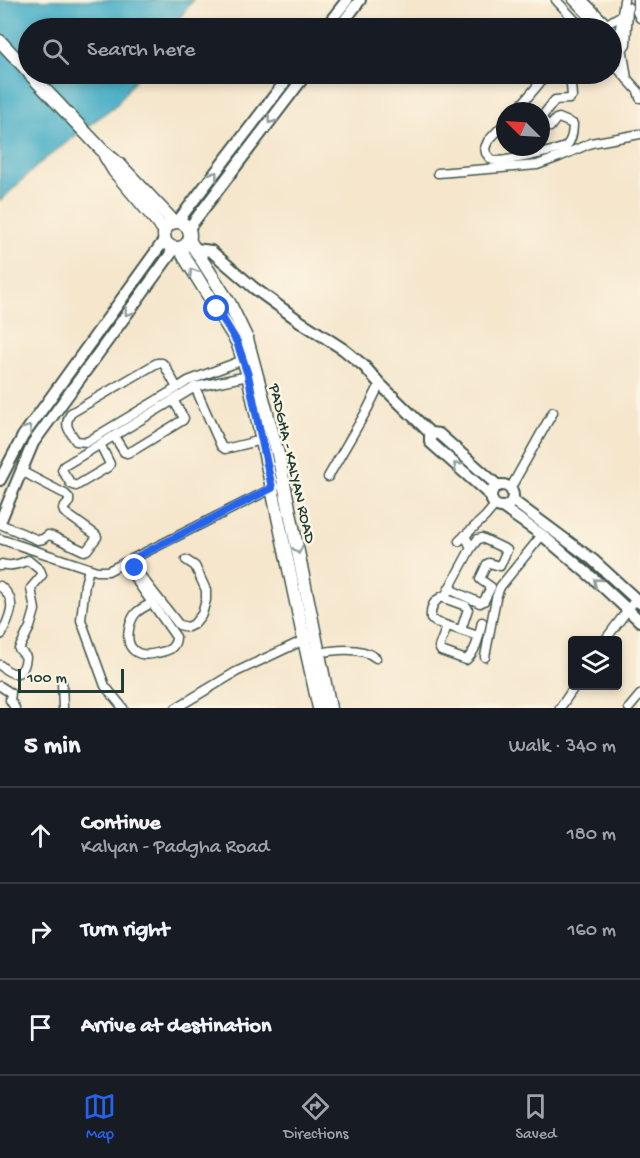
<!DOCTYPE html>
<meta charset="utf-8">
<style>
body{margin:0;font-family:"Gochi Hand",sans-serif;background:#242831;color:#f1f3f6}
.controls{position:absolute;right:18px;bottom:18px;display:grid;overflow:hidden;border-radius:6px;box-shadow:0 3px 9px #0003}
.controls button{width:54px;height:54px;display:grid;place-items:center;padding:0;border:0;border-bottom:2px solid #363941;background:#171b24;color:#f1f3f6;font:30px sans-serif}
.compass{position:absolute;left:496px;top:102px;width:54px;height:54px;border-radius:50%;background:#171b24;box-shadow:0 3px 9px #0003;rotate:294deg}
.scale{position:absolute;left:18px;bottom:15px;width:106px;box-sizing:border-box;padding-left:6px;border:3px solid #1f3d34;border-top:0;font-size:16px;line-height:21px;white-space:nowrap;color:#1f3d34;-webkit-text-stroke:4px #fcf5e5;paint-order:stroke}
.stop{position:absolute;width:18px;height:18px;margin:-14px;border:4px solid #2563eb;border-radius:50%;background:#fff}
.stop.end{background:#2563eb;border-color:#fff;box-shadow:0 2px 6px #0008}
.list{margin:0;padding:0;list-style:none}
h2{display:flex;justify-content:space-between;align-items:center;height:78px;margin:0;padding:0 24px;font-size:26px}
h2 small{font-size:20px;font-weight:400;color:#9ea1a6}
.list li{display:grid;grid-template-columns:39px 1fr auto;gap:18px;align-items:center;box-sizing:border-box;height:96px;padding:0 24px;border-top:2px solid #363941}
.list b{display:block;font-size:22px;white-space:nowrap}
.list p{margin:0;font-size:20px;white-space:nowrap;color:#9ea1a6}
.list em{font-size:20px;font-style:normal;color:#9ea1a6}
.icon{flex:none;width:33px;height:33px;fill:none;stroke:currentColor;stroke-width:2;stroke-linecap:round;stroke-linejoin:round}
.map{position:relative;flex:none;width:640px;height:708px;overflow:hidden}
.search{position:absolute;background:#171b24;box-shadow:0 3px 9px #0003;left:18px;right:18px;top:18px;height:66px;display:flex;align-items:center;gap:15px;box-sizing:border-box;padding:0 21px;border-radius:33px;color:#9ea1a6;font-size:22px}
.sheet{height:366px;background:#171b24}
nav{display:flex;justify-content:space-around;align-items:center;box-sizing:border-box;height:84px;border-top:2px solid #363941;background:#171b24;font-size:16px;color:#9ea1a6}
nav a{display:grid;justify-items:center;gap:3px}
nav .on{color:#2563eb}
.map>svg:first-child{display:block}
.water{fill:#47aec6;stroke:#33767d;stroke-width:1.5}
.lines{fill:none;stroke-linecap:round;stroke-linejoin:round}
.minor-casing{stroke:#3f564b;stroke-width:11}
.tertiary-casing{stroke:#3f564b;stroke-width:14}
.secondary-casing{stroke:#3f564b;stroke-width:15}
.minor{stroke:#fff;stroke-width:8}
.tertiary{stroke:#fff;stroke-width:10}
.secondary{stroke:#fff;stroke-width:12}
.oneway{stroke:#8f9e9a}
.route{stroke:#2563eb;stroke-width:8}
.labels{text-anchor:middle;stroke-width:5;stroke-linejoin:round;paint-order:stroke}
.street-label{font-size:16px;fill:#1f3d34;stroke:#fcf5e5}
</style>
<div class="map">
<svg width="640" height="708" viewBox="0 0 640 708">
<rect width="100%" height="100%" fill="#fcf5e5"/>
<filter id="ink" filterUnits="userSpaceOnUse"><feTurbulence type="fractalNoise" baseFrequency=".0167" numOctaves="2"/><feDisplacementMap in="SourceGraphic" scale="12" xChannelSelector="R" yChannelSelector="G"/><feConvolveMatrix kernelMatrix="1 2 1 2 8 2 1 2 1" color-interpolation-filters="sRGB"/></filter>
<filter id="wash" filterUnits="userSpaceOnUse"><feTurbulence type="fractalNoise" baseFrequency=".008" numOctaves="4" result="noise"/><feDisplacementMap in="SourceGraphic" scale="24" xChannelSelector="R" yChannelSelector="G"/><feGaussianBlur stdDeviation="1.35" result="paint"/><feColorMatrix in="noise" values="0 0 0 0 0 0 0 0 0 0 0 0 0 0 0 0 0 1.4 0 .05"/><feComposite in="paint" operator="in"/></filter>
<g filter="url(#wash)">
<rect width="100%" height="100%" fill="#f5e6cc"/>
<polygon class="water" points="0,0 193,0 172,28 28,28 28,74 139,74 117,104 41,162 0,201"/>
</g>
<g filter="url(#ink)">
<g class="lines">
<g class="minor-casing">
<g id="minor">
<polyline points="556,0 582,28"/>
<polyline points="573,0 600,28"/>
<polyline points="583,0 607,24 622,15"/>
<polyline points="624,0 618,42 623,53 627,79"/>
<polyline points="637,0 637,12 640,18"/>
<polyline points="622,50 626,44 628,7"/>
<polyline points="612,62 638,91 640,98"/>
<polyline points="516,111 544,78 561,74"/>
<path d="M 505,123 L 488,141 L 485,148 L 486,153 C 489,157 491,161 497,161 C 505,161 562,150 566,146 C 572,141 573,131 573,124 L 559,118 L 556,119 L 550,127 L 541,118 L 555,100 L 569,99 L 572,96 L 570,74"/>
<polyline points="438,173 537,165 559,157 591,143 640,134"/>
<polyline points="195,387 221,446 225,449 262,440"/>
<path d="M 177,388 L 165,366 L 162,363 L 157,363 L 71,413 C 63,426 69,430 76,441 L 87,442 L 177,388 L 188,381 L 243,360"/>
<polyline points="114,436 124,452 127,453 134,450 183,420 184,418 173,400"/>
<polyline points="100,444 110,464 108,467 76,486 71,484 62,470 64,466 195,387 253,375"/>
<polyline points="328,477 367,410 380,384"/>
<polyline points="510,489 553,412"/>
<polyline points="0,524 38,540 43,539 48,535 52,536 84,551 87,550 97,537 96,535 64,512 63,509 69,502 69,498 65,494 21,471"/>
<path d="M 465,535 L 471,548 L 445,596 C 434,599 430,607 431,619 L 436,622 L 478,636"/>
<polyline points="0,539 97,571 108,571 275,487"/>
<polyline points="459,541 485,517 495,505"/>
<polyline points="129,561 179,625 188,627 194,624 202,614 206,600 206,590 195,566 186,560"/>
<path d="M 124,563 L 176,637 C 176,641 174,646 170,649 C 167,651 161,652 157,653 C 138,658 125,650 129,629 C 132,613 138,610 152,603"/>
<path d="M 0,566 L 2,564 C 11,567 20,564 28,560 L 40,570 L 42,575 L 31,588 L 35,610 L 30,627 L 19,649 L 26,657 C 24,677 13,677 0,665"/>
<polyline points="89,569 85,584 81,620 105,686 123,708"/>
<path d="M 0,586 C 19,601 10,615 2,634 L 0,635"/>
<polyline points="449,589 480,603 484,601 491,587 481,580 480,579 487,564 489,563 500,566 507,550 482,538 478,539 471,548"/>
<polyline points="441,597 466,606 468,609 461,630"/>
<path d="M 447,626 L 439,647 L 441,651 L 466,660 C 477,651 479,635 482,622"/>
<polyline points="605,640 636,599"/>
<path d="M 314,654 C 332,650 361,646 376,658"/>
<polyline points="485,657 496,598 500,587 542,535"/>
<polyline points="62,682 63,708"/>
<polyline points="0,686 11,693 10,700 15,708"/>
<polyline points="176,708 236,672 304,640"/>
<polyline points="560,708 575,686"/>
<polyline points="629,708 640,695"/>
</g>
</g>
<g class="tertiary-casing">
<g id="tertiary">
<polyline points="325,28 347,0"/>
<polyline points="339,28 360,0"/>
<polyline points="178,221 291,74"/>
<polyline points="189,228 306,74"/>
<polyline points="196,249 211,251 254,288 298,320 343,349 364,366 380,384 430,433 430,442 491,496"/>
<polyline points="430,433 439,434 498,486"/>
<polyline points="0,480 23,436 165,239"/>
<circle cx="502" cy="496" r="11"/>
<polyline points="512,500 593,560 640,603"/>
<polyline points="502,507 542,535 601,585 640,621"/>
<polyline points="0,522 33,443 175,248"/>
</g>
</g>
<g class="secondary-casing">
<g id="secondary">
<polyline points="0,41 28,71"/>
<polyline points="30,74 102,150 120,165 174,222"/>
<polyline points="105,156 114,171 165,231"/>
<circle cx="177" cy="235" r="13"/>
<polyline points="189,240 230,304 247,339 278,454 330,708"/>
<polyline points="179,248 237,342 248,375 304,640 319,708"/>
</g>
</g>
<use href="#minor" class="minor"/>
<use href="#tertiary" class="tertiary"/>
<use href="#secondary" class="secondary"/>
</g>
<defs><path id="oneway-chevron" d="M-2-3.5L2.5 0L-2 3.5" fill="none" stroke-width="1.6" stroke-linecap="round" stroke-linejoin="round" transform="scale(1.5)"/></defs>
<g class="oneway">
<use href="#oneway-chevron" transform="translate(271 120) rotate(127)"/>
<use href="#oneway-chevron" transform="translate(214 175) rotate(-52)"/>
<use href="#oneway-chevron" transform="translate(193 272) rotate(-122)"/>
<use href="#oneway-chevron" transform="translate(128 312) rotate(126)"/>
<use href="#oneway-chevron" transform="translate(28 429) rotate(-55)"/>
<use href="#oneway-chevron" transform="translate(457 466) rotate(-137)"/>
<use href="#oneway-chevron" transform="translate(298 550) rotate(79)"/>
<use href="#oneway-chevron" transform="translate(597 582) rotate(-139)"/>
</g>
</g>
<g class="lines" filter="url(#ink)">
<polyline class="route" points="135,568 129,561 272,488 248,375 237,342 217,309"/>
</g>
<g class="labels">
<g class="street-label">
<text transform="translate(294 463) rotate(77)" y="6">PADGHA - KALYAN ROAD</text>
</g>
</g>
</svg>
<div class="controls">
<button><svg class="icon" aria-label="layers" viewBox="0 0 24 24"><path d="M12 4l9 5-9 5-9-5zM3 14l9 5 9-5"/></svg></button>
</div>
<svg class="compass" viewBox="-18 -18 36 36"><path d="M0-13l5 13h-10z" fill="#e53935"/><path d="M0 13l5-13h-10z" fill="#9ea1a6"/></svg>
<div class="scale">100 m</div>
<div class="stop" style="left:217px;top:309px"></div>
<div class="stop end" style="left:135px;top:568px"></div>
<div class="search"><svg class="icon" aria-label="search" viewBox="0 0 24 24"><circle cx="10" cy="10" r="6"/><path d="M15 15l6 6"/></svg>Search here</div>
</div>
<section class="sheet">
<h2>5 min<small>Walk · 340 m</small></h2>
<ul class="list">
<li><svg class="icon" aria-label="ahead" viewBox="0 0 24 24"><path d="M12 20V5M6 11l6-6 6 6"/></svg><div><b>Continue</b><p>Kalyan - Padgha Road</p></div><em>180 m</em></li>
<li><svg class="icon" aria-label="right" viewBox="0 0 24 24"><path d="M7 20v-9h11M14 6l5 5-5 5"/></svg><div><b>Turn right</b></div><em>160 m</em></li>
<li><svg class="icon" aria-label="arrive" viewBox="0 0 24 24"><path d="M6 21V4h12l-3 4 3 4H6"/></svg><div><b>Arrive at destination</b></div></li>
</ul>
</section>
<nav>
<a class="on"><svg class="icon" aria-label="map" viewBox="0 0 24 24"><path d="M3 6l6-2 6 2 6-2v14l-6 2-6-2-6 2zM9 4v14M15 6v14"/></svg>Map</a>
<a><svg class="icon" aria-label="directions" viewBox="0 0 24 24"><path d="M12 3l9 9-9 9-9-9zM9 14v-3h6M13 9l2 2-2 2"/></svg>Directions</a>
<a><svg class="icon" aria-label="saved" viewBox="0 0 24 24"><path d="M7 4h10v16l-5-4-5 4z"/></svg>Saved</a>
</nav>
